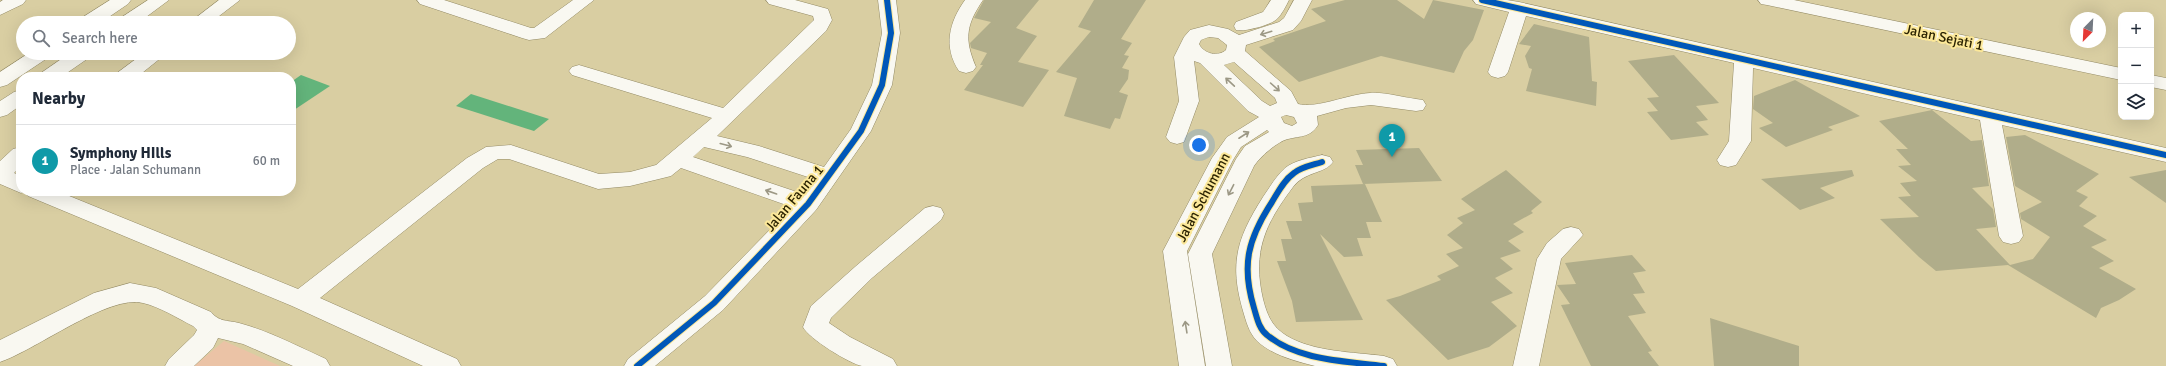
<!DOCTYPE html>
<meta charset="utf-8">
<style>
body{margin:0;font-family:Signika,sans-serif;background:#f2f2f3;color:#1f2937}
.controls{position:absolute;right:12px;top:12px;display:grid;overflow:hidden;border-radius:8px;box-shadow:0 4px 16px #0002}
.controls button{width:36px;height:36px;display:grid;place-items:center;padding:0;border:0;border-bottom:1px solid #e0e1e3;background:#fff;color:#1f2937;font:20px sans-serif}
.compass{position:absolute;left:2070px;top:12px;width:36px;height:36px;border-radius:50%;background:#fff;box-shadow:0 4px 16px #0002;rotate:204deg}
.you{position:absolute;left:1199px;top:145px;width:14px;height:14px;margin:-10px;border:3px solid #fff;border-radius:50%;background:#1a73e8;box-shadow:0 0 0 6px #1a73e833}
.badge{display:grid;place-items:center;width:26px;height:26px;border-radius:50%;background:#685f3a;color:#fff;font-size:13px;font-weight:700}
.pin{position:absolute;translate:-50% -33px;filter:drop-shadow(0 1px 2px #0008)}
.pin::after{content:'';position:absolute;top:21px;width:14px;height:12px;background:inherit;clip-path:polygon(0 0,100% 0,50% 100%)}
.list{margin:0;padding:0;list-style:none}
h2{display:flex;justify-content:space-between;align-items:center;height:52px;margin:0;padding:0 16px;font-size:17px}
h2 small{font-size:13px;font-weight:400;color:#747a83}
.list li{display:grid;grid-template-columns:26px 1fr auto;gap:12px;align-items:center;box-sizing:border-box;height:72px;padding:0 16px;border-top:1px solid #e0e1e3}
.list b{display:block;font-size:15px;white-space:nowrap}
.list p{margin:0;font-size:13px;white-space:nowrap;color:#747a83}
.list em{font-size:13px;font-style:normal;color:#747a83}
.icon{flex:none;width:22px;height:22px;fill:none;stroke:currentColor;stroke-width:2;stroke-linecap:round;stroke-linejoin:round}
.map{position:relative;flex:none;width:2166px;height:366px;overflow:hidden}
.search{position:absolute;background:#fff;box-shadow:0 4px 16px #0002;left:16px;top:16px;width:280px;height:44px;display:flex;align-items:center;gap:10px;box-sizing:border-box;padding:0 14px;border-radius:22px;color:#747a83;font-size:15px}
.panel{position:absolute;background:#fff;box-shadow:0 4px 16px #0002;left:16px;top:72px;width:280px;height:124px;border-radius:16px}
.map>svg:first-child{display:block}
.green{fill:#ebc3a6}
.water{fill:#63b47b}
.building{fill:#b0ad8a}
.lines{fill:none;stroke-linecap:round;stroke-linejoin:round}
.minor-casing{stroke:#938a65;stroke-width:1}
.minor{fill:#f9f8f1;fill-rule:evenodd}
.cycleway-casing{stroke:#fce899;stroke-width:8}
.cycleway{stroke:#0057b8;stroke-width:6}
.oneway{stroke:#9c9885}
.labels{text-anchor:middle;stroke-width:4;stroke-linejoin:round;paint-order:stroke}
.street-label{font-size:14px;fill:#2b2302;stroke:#fce899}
</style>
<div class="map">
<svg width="2166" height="366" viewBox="0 0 2166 366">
<rect width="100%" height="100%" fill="#d9cea2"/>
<polygon class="green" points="224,341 280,366 194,366"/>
<g class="water">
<polygon points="301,75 330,86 291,112 291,82"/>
<polygon points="471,94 549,119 534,131 456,106"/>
</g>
<g class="building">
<polygon points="984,0 1039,0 1016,28 1037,36 1018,62 1049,70 1023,107 964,90 983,65 980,65 987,53 971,48 970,43 991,22 974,18"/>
<polygon points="1094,0 1146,0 1121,39 1132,43 1124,55 1129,56 1122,68 1129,70 1128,79 1119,92 1128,95 1120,119 1115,118 1110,129 1064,116 1077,78 1056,72 1091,31 1078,27"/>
<polygon points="1345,0 1397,0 1424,19 1433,0 1484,10 1473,40 1464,51 1454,73 1381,56 1299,82 1259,47 1275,41 1273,39 1326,21 1311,9"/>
<polygon points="1534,24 1589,37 1592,81 1597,82 1596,106 1526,91 1532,69 1529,68 1525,56 1531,46 1519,44"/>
<polygon points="1674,55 1719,103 1696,106 1708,120 1696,122 1709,135 1671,140 1647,112 1658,111 1647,98 1659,97 1628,61"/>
<polygon points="1795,80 1860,116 1828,127 1833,130 1786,147 1759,128 1773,123 1753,109 1754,96"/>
<polygon points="1932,110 1971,141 1982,140 1989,186 1972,188 1993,209 1996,227 1976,229 2010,265 2033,259 2050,237 2021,219 2020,213 2042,202 2015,186 2006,137 2025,135 2099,174 2076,191 2088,197 2079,206 2097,216 2083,226 2107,240 2091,247 2114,261 2099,268 2136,289 2119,300 2101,308 2096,318 2008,265 1936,271 1919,257 1880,219 1919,217 1898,197 1911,196 1900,183 1917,181 1898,166 1911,165 1896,149 1908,149 1879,121"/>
<polygon points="1419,148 1442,181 1363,184 1355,165 1363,165 1356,150"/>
<polygon points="1506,170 1542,202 1531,211 1533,213 1513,224 1524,232 1508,241 1521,251 1500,258 1513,269 1495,278 1513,293 1491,302 1517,326 1489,347 1448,360 1386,300 1400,296 1441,280 1437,276 1459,266 1446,254 1463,248 1447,235 1463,223 1457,218 1475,210 1461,199"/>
<polygon points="1852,170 1854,176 1820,188 1835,198 1800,210 1761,179"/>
<polygon points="2166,170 2166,203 2129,177"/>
<polygon points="1365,184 1382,222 1366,222 1371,238 1357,238 1363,256 1344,257 1320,234 1363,320 1296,322 1292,301 1277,261 1286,261 1281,239 1292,239 1286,221 1302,221 1298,203 1313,202 1311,186"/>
<polygon points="1632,255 1646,271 1633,273 1645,293 1633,294 1646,313 1628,316 1652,351 1648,352 1659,366 1591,366 1561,305 1570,304 1557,285 1576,284 1565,263"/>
<polygon points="1710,318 1799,346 1799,366 1714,366"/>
</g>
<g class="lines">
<g class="minor-casing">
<g id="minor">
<polygon points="3,0 26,0 23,4 0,15 0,2"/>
<polygon points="110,0 131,0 128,4 100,23 78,23 80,19"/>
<polygon points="148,0 169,0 138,23 117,23 119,19"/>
<polygon points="219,0 240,0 210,23 189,23"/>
<polygon points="417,0 444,0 531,28 534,28 573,0 594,0 545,38 529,40 522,38 420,4"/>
<path d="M 766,0 L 795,0 L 828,9 L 832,20 L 826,31 L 717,136 L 759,146 L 824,167 L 851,129 L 872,85 L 882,33 L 878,0 L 896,0 L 900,33 L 892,85 L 871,131 L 816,210 L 723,310 L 655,366 L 624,366 L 628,359 L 705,296 L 792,207 L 681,168 L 671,176 L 663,178 L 630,186 L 598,189 L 509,159 L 498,159 L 483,168 L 320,298 L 457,359 L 461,366 L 423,366 L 292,306 L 28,196 L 25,191 L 21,193 L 0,184 L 0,161 L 13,149 L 21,147 L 21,166 L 14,173 L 21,176 L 21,191 L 57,191 L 298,289 L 467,158 L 486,147 L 511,145 L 599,174 L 630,172 L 656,165 L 712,118 L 572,75 L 569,71 L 572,67 L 579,65 L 723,108 L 814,20 L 813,16 L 769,4 ZM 704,147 L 747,157 L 814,179 L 803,194 L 693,157 Z"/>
<path d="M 965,0 L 983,0 C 966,25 964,39 976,67 L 973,71 L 966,73 L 959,71 C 943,47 949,22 965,0 Z"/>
<path d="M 1271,0 L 1289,0 C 1286,6 1282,14 1277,19 C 1271,25 1245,32 1236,30 L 1234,26 L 1236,22 L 1263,12 Z"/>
<path d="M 1294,0 L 1312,0 L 1301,21 L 1293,30 L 1246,45 L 1245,51 L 1291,91 L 1298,104 C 1317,109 1348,94 1370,93 C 1385,92 1401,97 1416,99 L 1423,100 L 1426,105 L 1423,110 L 1416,111 L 1371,105 L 1346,108 L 1317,116 L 1318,125 C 1311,137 1301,136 1288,139 C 1278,141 1260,157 1254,166 L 1212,254 L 1232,366 L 1206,366 L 1188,254 L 1236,159 L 1245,146 L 1269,132 L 1267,130 L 1241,147 L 1233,160 L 1187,251 L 1205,366 L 1179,366 L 1163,251 L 1212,158 L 1227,137 L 1259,117 L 1248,111 L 1200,63 L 1194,61 L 1199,101 L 1184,142 L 1177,144 L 1170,142 L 1166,137 L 1179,101 L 1174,57 L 1184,37 L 1190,30 L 1209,25 L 1228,29 L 1239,35 L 1279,22 L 1284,18 ZM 1209,37 L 1218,38 L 1227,45 L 1226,50 C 1218,57 1204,54 1199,44 L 1201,40 ZM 1234,62 L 1275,98 L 1277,103 L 1270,106 L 1262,101 L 1224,65 ZM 1286,115 L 1294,117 L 1297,123 L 1292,126 L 1284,123 L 1281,117 Z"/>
<polygon points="1473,0 1507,0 1519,2 2166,148 2166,162 2002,125 2023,236 2019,242 2011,244 2003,242 1999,236 1980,120 1753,68 1751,141 1736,165 1728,167 1720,165 1717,160 1729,141 1734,63 1526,16 1508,72 1505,76 1498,78 1491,76 1488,72 1509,12 1476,4"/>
<polygon points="1758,0 1794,0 2121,68 2121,80 1767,5 1761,4"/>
<polygon points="29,53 52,53 49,57 7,85 0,87 0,72"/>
<polygon points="70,53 93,53 90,57 61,77 38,77 41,73"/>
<polygon points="144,53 167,53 137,77 114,77 117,73"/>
<polygon points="2151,75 2166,78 2166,90 2151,87"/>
<polygon points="21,90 21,105 7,115 0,117 0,101 14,92"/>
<path d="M 1322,155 L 1330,157 L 1333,162 C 1325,174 1305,171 1293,187 C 1265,224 1252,252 1263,299 C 1267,315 1272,327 1287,336 C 1314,352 1353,352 1384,356 L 1393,359 L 1397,366 L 1315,366 C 1295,361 1272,355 1257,341 C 1249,333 1246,321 1243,311 C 1229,263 1237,238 1263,197 C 1270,187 1276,176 1285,168 C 1295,160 1310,158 1322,155 Z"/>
<path d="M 933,206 L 941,208 L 944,214 L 941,220 L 872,278 L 831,318 L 829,323 L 850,337 L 893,359 L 897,366 C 886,366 873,366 862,366 C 850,364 808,338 803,327 L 811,306 L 856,266 L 925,208 Z"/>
<polygon points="1571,227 1579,229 1583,235 1561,259 1539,366 1513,366 1537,259 1547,243 1563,229"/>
<path d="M 130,283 L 156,288 L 211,312 C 219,322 227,320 239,323 C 269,331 297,346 326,359 L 330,366 L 293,366 L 243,344 L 218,338 L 213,348 L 194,366 L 165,366 L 169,359 L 194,335 L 197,330 L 193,326 C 177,318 160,307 143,303 C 109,294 36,350 0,362 L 0,340 L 94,293 Z"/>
</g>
</g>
<use href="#minor" class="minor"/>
<g class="cycleway-casing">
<g id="cycleway">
<polyline points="1482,0 2166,155"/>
<path d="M 1322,162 C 1313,165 1301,167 1294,173 C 1284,180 1278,192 1272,202 C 1248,239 1241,265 1254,308 C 1257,318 1259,329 1267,335 C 1298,361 1346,361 1384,366"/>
<polyline points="637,366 714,303 808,204 861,131 882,85 891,33 887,0"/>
</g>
</g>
<use href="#cycleway" class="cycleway"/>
</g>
<defs><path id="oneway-shaft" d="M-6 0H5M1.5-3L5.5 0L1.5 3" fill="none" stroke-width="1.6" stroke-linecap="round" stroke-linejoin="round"/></defs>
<g class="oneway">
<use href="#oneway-shaft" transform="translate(1266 33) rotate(163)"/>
<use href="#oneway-shaft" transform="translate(1230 82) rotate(-137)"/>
<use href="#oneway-shaft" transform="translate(1275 87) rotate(42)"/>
<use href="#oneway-shaft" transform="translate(1244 135) rotate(-33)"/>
<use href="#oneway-shaft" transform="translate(726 145) rotate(15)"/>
<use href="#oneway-shaft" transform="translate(1231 190) rotate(117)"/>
<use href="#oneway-shaft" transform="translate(771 192) rotate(-161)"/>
<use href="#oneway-shaft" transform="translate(1186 327) rotate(-99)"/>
</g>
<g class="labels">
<g class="street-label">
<text transform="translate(1944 37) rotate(12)" y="5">Jalan Sejati 1</text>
<text transform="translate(1203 197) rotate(-62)" y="5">Jalan Schumann</text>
<text transform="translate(794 198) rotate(-50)" y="5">Jalan Fauna 1</text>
</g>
</g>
</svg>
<div class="controls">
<button>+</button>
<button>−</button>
<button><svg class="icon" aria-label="layers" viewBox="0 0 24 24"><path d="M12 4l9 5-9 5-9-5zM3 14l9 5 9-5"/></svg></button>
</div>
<svg class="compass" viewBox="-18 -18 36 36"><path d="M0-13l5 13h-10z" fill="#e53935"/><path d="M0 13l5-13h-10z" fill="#747a83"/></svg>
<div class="you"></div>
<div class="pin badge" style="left:1392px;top:157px;background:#0f9aa8">1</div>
<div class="search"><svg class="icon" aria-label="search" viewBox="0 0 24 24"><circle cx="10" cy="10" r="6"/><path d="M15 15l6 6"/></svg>Search here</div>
<section class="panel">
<h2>Nearby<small></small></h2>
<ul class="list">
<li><span class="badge" style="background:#0f9aa8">1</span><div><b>Symphony HIlls</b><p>Place · Jalan Schumann</p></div><em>60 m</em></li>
</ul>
</section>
</div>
